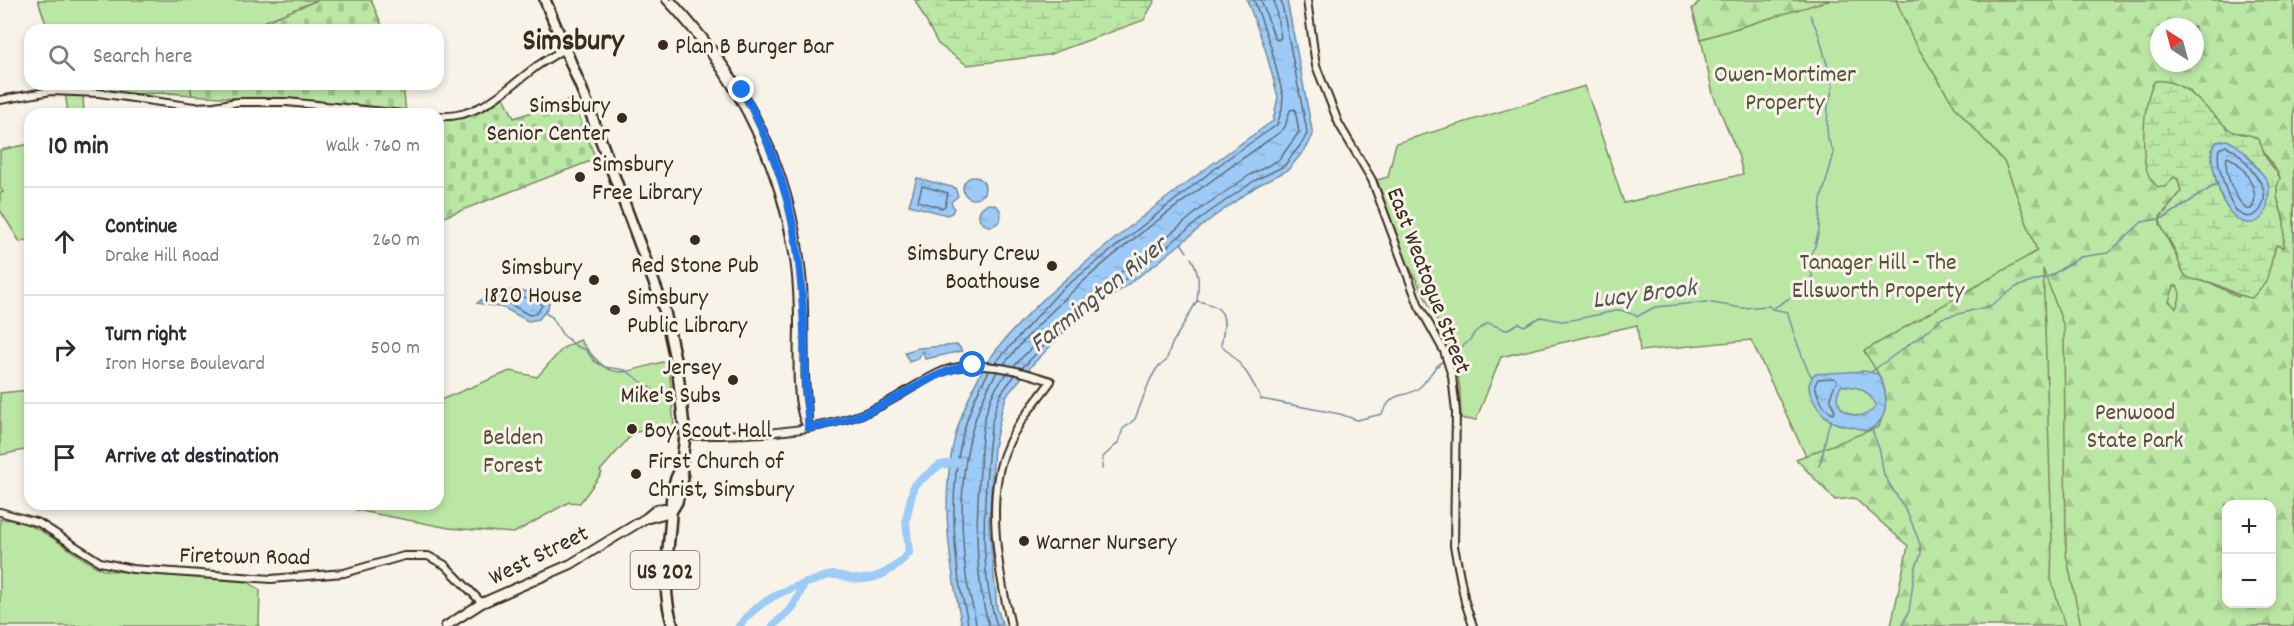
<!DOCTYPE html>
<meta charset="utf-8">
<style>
body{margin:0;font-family:Dekko,sans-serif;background:#f2f2f3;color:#2b2b33}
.controls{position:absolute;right:18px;bottom:18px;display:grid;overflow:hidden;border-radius:12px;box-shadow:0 3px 9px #0003}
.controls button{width:54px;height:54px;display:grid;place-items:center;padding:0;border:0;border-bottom:2px solid #e1e1e2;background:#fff;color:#2b2b33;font:30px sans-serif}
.compass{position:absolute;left:2150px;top:18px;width:54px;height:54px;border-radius:50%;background:#fff;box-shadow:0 3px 9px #0003;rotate:324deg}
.stop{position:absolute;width:18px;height:18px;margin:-14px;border:4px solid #1a73e8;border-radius:50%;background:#fff}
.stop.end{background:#1a73e8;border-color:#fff;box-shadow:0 2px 6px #0008}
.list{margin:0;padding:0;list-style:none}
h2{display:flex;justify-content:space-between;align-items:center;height:78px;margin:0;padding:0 24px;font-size:26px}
h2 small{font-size:20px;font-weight:400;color:#7c7c81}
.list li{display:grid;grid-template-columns:39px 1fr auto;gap:18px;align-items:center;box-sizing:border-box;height:108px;padding:0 24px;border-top:2px solid #e1e1e2}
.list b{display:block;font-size:22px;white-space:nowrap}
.list p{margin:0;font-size:20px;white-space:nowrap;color:#7c7c81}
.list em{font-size:20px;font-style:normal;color:#7c7c81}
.icon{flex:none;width:33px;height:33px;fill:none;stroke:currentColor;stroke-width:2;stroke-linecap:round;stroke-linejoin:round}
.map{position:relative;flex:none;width:2294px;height:626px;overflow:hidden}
.search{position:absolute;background:#fff;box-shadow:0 3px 9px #0003;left:24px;top:24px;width:420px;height:66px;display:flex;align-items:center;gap:15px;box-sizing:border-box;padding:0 21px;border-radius:18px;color:#7c7c81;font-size:22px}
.panel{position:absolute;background:#fff;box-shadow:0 3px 9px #0003;left:24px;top:108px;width:420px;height:402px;border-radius:18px}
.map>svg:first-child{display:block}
.green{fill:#bbe7a5;stroke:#7b8862;stroke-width:1.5;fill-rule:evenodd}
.forest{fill:url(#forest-firs);stroke:#7b8862;stroke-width:1.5;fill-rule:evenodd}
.wetland{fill:url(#wetland-marsh);stroke:#7b8862;stroke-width:1.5;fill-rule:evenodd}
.cemetery{fill:url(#cemetery-stones);stroke:#7b8862;stroke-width:1.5}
.water{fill:url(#water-ripples);stroke:#758ba0;stroke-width:1.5;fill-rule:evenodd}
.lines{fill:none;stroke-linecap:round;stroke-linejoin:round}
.shore{stroke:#626a75;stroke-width:1.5}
.stream{stroke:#758ba0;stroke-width:1.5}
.river{stroke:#9ccbf7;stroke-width:8}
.minor-casing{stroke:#3b2a1e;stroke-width:10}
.major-casing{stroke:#3b2a1e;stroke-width:12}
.highway-casing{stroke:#3b2a1e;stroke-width:14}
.minor{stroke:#f7f3e8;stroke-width:6}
.major{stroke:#f7f3e8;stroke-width:8}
.highway{stroke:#f7f3e8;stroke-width:9}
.route{stroke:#1a73e8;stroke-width:8}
.poi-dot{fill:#3b2a1e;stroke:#f7f3e8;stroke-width:2}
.labels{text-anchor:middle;stroke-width:6;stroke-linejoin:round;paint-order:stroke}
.shield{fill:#f7f3e8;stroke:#73665b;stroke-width:1.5}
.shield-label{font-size:22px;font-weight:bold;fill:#3b2a1e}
.poi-label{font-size:24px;fill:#3b2a1e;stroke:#f7f3e8;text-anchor:start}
.park-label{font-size:24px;fill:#555039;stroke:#f7f3e8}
.street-label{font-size:24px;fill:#3b2a1e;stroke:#f7f3e8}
.water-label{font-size:26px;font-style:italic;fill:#535254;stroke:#f7f3e8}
.district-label{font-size:30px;font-weight:bold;fill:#3b2a1e;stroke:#f7f3e8}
</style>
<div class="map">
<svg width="2294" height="626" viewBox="0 0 2294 626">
<defs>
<pattern id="forest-firs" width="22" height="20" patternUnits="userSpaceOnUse" patternTransform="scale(1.5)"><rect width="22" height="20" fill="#bbe7a5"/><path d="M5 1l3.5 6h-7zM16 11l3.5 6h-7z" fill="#a2c68e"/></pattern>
<pattern id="wetland-marsh" width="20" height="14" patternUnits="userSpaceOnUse" patternTransform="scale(1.5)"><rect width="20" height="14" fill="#bbe7a5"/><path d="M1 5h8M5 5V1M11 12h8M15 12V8" fill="none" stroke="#a2c68e"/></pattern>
<pattern id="cemetery-stones" width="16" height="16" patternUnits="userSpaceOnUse" patternTransform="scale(1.5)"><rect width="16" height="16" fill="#bbe7a5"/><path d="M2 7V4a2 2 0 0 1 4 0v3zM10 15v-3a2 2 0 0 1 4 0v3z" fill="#a2c68e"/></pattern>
<pattern id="water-ripples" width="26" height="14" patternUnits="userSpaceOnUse" patternTransform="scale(1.5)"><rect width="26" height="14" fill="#9ccbf7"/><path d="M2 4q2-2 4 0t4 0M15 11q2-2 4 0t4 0" fill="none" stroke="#87aed3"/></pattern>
</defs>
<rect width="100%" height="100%" fill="#f7f3e8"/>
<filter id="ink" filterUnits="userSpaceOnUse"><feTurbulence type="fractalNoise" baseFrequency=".0167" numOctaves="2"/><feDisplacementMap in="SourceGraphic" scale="12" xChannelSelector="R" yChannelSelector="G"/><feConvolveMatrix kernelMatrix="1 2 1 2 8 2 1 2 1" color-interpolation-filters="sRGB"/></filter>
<g filter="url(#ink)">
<g class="green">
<polygon points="38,0 318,0 244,30 48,30"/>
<path d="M 1773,0 L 2294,0 L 2294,626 L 2054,626 L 2030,537 L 1813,471 L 1751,340 L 1640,351 L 1637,325 L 1501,357 L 1476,420 L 1461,419 L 1460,390 L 1456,364 L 1447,340 L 1406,260 L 1377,180 L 1388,177 L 1396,143 L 1585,86 L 1624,203 L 1743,174 L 1738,154 L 1713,94 L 1701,39 L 1777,16 ZM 2159,27 L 2195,27 L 2195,63 L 2159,63 ZM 2226,504 L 2272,504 L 2272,604 L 2226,604 Z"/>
<polygon points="64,84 190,84 192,95 169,93 83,95 84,114 68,114"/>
<polygon points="30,144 30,239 20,242 0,210 0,193 3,192 0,188 0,150"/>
<path d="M 580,340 C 613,384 617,373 667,361 L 670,376 L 674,428 L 634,432 L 600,471 L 602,473 L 580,503 L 569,502 L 514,533 L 449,528 L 356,510 L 352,504 L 438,504 L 438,401 L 510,371 L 537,377 L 563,348 Z"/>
<polygon points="30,390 30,449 0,455 0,393"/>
<path d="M 0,519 C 42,520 68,554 103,570 L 248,582 L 260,590 L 259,626 L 0,626 Z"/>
</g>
<g class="forest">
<polygon points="1701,0 1830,0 1701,39 1692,9"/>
<path d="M 1896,0 L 2294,0 L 2294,626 L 2081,626 L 2066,554 L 2064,327 L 2043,269 L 2052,538 L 2051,579 L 2065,626 L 1891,626 L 1908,546 L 1854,498 L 1835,500 L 1796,459 L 1879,427 C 1892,389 1884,383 1864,351 L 2037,251 L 2005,163 L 1955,107 L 1913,40 ZM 2159,27 L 2195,27 L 2195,63 L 2159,63 ZM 2161,81 L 2189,90 L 2194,97 L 2229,130 L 2236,133 L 2243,133 L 2260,143 C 2265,157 2275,165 2280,178 C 2272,194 2281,206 2284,222 C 2285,230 2284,238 2283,247 L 2276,245 L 2273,257 L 2238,297 L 2211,283 L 2192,279 L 2186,276 L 2160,224 L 2160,217 L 2181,192 L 2178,179 L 2174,177 L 2170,180 L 2146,111 L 2152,85 ZM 2174,286 L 2177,286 C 2182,293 2180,300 2176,308 L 2169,301 ZM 2226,504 L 2272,504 L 2272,604 L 2226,604 Z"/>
</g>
<g class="wetland">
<polygon points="915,0 1155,0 1144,20 1048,55 967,65 938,44"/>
<path d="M 2155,81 C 2188,78 2207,113 2230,130 C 2240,137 2252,131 2260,142 C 2262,146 2263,151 2265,155 C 2269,164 2276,169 2280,178 C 2272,195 2281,206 2284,222 C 2285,230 2284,239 2283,247 L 2276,245 L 2266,282 L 2252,298 C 2233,296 2225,286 2209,282 C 2202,280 2192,281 2186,276 C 2179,269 2179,259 2175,251 C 2170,239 2161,232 2160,218 L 2181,192 L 2178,179 L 2174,177 L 2165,187 L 2158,187 C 2155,184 2151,181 2149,176 C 2140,158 2143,98 2155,81 ZM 2212,149 L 2246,153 L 2268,182 L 2231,213 C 2218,196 2212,170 2212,149 Z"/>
</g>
<g class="cemetery">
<polygon points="318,0 371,0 384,30 244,30"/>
<polygon points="190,84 403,84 406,114 345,106 192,95"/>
<path d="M 504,97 L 514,118 L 572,99 L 596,159 L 444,217 L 438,211 L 438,119 C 467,119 482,115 504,97 Z"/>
</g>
<g class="water">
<path d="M 1247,0 L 1287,0 L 1313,135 L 1307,147 L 1288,170 L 1257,186 L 1212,218 L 1157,263 L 1065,331 L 1033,364 L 1007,395 L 1002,409 L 994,447 L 989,523 L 997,608 L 1003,626 L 962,626 C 948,558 937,481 962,415 C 969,397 977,377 988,361 C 1020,317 1062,281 1105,247 C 1159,202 1215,161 1273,121 L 1278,97 L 1265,48 Z"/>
<path d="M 2227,140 C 2239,145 2246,153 2254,164 C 2258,170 2266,176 2268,183 C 2270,188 2269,196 2268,201 C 2265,225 2246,231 2230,212 C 2223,203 2220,193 2217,183 C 2214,170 2208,154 2216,142 Z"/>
<circle cx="974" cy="188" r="11"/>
<polygon points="917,178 955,188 958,196 951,202 954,208 952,213 947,215 909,205"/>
<circle cx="990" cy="215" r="11"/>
<polygon points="516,290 536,293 549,302 548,308 539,319 528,321 504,308 477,303 492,292"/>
<polygon points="958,345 962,351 925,359 923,351 917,359 909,362 905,352 919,348"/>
<path d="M 1864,371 L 1878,374 C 1889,393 1891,423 1865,431 C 1855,426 1843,427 1833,422 C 1822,416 1810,399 1809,387 C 1809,382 1812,378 1814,374 ZM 1841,386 C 1857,385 1868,390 1876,405 C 1864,428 1825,409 1841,386 Z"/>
</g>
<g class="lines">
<g class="shore">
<polyline points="1261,0 1275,39 1278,40 1281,37 1274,0"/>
<path d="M 2226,146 C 2237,150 2243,159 2250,168 C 2253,173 2258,178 2261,183 C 2275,209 2241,240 2226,190 C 2222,177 2216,162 2219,149 Z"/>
<path d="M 2227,157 C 2243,162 2263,194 2251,209 L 2246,209 C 2235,198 2223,172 2227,157 Z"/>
<polygon points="922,186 948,193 945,206 942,208 918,201"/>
<polygon points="516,296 534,299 541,303 542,306 535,314 529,315 505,301 507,297"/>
<polyline points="995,363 1060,291 1227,159 1277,125 1282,109 1283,96 1271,47 1254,0"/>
<path d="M 1004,364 C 1080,270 1183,201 1280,132 L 1285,127 L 1290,110 L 1295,109 L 1299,132 L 1279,160 L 1250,175 L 1203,207 L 1148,252 L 1057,321 L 1014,366"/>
<polyline points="1022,368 1062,327 1153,258 1208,213 1254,181 1284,166 1302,143 1307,134 1306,126 1281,0"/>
<path d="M 1834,378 L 1837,381 C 1831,392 1828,399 1835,410 L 1833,414 C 1823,409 1817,395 1815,385 L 1818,379 Z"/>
<path d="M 968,626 C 967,611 961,596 959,581 C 949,510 951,433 989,371"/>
<path d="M 976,626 C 975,609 968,593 966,576 C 958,506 959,434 997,372"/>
<path d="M 989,626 C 974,575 976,522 980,470 C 981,443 982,412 996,388 C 999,383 1003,378 1007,374"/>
<path d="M 997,626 C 981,576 983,522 987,470 C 989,445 990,417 1001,394 C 1005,387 1011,381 1015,375"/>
</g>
<g class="stream">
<polyline points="1181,243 1187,252"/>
<path d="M 1191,258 C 1200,272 1199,285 1197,301 C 1227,306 1227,317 1221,345 C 1240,361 1251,377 1261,399 L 1340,414 L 1357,420 L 1382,414 C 1395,387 1403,401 1420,387 C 1429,379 1433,367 1443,361"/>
<polyline points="1774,308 1810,285 1812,275 1809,257 1815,246 1819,230 1821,200 1834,153 1828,139 1827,128 1828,105 1833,87 1819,35 1810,15"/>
<polyline points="545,313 552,317 562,334 576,346 586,350 594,361 605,367 625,370 659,394"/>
<path d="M 1450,357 L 1470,340 L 1475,332 L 1488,323 L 1506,330 L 1519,323 L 1524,326 L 1541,317 L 1561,321 L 1572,320 L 1620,310 L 1638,316 L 1655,307 L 1707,302 L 1742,308 L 1769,306 L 1772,309 L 1788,312 C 1789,321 1806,370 1812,377"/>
<polyline points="1871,372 1922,335 1942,318 1990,306 2016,287 2050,276 2080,257 2108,253 2142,222 2164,218 2218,183"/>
<polyline points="1872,430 1880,451 1884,475 1909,516 1920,544 1921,554 1915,569 1909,611 1902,626"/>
<path d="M 1819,466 C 1826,449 1824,435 1831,420"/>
<polyline points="1102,469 1103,457 1118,443 1123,429 1135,419 1150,380 1157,368 1166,361 1172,344 1197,301"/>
</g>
<g class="river">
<path d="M 739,626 C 756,602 785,589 813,581 C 821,579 826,574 835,575 C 842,575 850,579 857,579 C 877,581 896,568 909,553 L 906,520 L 914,485 L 940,465 L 961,462"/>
<polyline points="773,626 793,607 805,583"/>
</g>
<g class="minor-casing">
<g id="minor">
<path d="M 666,0 C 731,69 776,154 792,248 C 797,273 798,300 798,325 C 798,349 794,411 808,428"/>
<polyline points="1307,0 1316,66 1339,124 1372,180 1419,306 1444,351 1452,376 1456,412 1454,546 1465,602 1473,626"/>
<path d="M 673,2 C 750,86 794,171 803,286 C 805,315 804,344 805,373 C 805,391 809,409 808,427"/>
<polyline points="0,100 51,91 99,93 194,107 214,106 238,102 287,102 403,114"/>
<path d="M 438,116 C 479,119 506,89 537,66 C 546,60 556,54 565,48"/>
<path d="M 685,436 C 735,434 788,435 836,422 C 857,417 877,409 895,398 C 911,389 926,378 943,371 C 978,359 1018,370 1051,381 C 1036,402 1017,423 1007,447 C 984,497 999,574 1011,626"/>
<polyline points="0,512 39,523 100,562 132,569 271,579 344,573 404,556 428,556 445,565 482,603"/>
</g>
</g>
<g class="major-casing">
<g id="major">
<polyline points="649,518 671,512"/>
<polyline points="446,626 482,603 571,564 646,518 657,509 665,508 671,512"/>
</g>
</g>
<g class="highway-casing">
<g id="highway">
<polyline points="545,0 582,90 665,312 678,373 685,436 681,469 683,478 677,502 671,512"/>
<path d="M 673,626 C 660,585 669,554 671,514 C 671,500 672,481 681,469"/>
</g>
</g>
<use href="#minor" class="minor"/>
<use href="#major" class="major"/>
<use href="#highway" class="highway"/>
</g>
</g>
<g class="lines" filter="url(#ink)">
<path class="route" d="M 742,90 C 796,187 804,264 805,373 C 805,391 809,409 808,428 C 836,424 864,416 888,402 C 917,387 940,369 973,365"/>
</g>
<g class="poi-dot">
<circle cx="663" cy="45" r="6"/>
<circle cx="622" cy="118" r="6"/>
<circle cx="580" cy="177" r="6"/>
<circle cx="695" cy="240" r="6"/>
<circle cx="1052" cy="266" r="6"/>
<circle cx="594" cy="280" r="6"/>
<circle cx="615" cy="310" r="6"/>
<circle cx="733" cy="380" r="6"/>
<circle cx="632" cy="429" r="6"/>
<circle cx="636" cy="474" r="6"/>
<circle cx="1024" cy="541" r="6"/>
</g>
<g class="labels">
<rect class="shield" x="630.5" y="551" width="69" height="38" rx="4.5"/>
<g class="shield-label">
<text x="665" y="578">US 202</text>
</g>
<g class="poi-label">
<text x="675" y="53">Plan B Burger Bar</text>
<text x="610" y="112" text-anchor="end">Simsbury<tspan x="610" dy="28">Senior Center</tspan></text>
<text x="592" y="171">Simsbury<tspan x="592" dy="28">Free Library</tspan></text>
<text x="1040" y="260" text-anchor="end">Simsbury Crew<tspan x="1040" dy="28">Boathouse</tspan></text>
<text x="695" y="272" text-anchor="middle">Red Stone Pub</text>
<text x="582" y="274" text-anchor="end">Simsbury<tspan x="582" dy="28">1820 House</tspan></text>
<text x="627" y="304">Simsbury<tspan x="627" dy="28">Public Library</tspan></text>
<text x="721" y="374" text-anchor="end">Jersey<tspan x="721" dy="28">Mike's Subs</tspan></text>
<text x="644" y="437">Boy Scout Hall</text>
<text x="648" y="468">First Church of<tspan x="648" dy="28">Christ, Simsbury</tspan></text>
<text x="1036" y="549">Warner Nursery</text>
</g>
<g class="park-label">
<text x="1785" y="81">Owen-Mortimer<tspan x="1785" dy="28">Property</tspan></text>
<text x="1878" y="269">Tanager Hill - The<tspan x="1878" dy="28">Ellsworth Property</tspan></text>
<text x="2135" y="419">Penwood<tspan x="2135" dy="28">State Park</tspan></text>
<text x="513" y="444">Belden<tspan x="513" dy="28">Forest</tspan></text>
</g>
<g class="street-label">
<text transform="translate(1430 280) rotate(69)" y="8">East Weatogue Street</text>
<text transform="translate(538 554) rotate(-26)" y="8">West Street</text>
<text transform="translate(245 555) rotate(1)" y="8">Firetown Road</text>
</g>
<g class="water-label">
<text transform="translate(1644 292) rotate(-7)" y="9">Lucy Brook</text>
<text transform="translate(1097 293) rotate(-39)" y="9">Farmington River</text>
</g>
<g class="district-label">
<text x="573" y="49">Simsbury</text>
</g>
</g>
</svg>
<div class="controls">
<button>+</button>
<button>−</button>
</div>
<svg class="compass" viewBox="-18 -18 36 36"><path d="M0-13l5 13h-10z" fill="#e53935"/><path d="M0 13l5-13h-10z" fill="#7c7c81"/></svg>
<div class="stop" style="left:973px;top:365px"></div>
<div class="stop end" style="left:742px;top:90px"></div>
<div class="search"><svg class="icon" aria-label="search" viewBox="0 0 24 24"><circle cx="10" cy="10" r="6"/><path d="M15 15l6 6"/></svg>Search here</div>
<section class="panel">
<h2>10 min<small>Walk · 760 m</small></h2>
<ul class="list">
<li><svg class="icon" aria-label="ahead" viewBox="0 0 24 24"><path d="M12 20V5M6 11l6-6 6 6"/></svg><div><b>Continue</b><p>Drake Hill Road</p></div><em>260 m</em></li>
<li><svg class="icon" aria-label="right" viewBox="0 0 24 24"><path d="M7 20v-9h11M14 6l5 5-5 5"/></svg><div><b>Turn right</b><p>Iron Horse Boulevard</p></div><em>500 m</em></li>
<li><svg class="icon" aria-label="arrive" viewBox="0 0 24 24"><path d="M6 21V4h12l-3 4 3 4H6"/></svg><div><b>Arrive at destination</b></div></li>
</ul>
</section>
</div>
